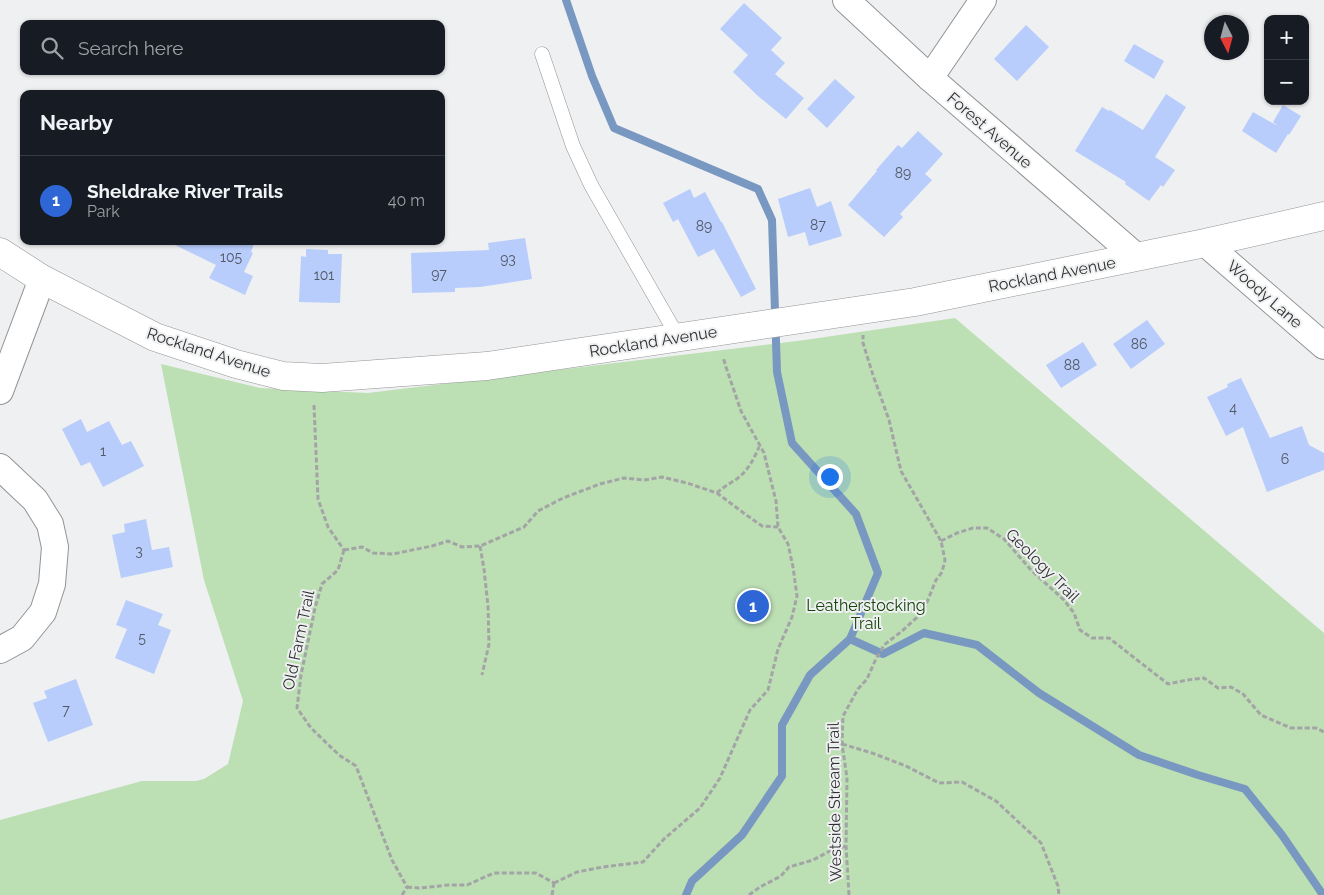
<!DOCTYPE html>
<meta charset="utf-8">
<style>
body{margin:0;font-family:Raleway,sans-serif;background:#20242c;color:#f1f3f6}
.controls{position:absolute;right:15px;top:15px;display:grid;overflow:hidden;border-radius:10px;box-shadow:0 1px 4px #0004}
.controls button{width:45px;height:45px;display:grid;place-items:center;padding:0;border:0;border-bottom:1px solid #363941;background:#171b24;color:#f1f3f6;font:25px sans-serif}
.compass{position:absolute;left:1204px;top:15px;width:45px;height:45px;border-radius:50%;background:#171b24;box-shadow:0 1px 4px #0004;rotate:174deg}
.you{position:absolute;left:829px;top:476px;width:18px;height:18px;margin:-12px;border:4px solid #fff;border-radius:50%;background:#1a73e8;box-shadow:0 0 0 8px #1a73e833}
.badge{display:grid;place-items:center;width:32px;height:32px;border-radius:50%;background:#2e67d5;color:#fff;font-size:16px;font-weight:700}
.pin{position:absolute;translate:-50% -50%;border:2px solid #fff;box-shadow:0 1px 5px #0006}
.list{margin:0;padding:0;list-style:none}
h2{display:flex;justify-content:space-between;align-items:center;height:65px;margin:0;padding:0 20px;font-size:21px}
h2 small{font-size:16px;font-weight:400;color:#9ea1a6}
.list li{display:grid;grid-template-columns:32px 1fr auto;gap:15px;align-items:center;box-sizing:border-box;height:90px;padding:0 20px;border-top:1px solid #363941}
.list b{display:block;font-size:19px;white-space:nowrap}
.list p{margin:0;font-size:16px;white-space:nowrap;color:#9ea1a6}
.list em{font-size:16px;font-style:normal;color:#9ea1a6}
.icon{flex:none;width:28px;height:28px;fill:none;stroke:currentColor;stroke-width:2;stroke-linecap:round;stroke-linejoin:round}
.map{position:relative;flex:none;width:1324px;height:895px;overflow:hidden}
.search{position:absolute;background:#171b24;box-shadow:0 1px 4px #0004;left:20px;top:20px;width:425px;height:55px;display:flex;align-items:center;gap:12px;box-sizing:border-box;padding:0 18px;border-radius:10px;color:#9ea1a6;font-size:19px}
.panel{position:absolute;background:#171b24;box-shadow:0 1px 4px #0004;left:20px;top:90px;width:425px;height:155px;border-radius:10px}
.map>svg:first-child{display:block}
.green{fill:#bcdfb4}
.lines{fill:none;stroke-linecap:round;stroke-linejoin:round}
.stream{stroke:#7998c1;stroke-width:8}
.building{fill:#b8cdfc}
.lane-casing{stroke:#939496;stroke-width:15}
.street-casing{stroke:#939496;stroke-width:28}
.secondary-casing{stroke:#939496;stroke-width:29}
.path{stroke:#a3a4a5;stroke-width:3;stroke-dasharray:5 2.5;stroke-linecap:butt}
.lane{stroke:#fff;stroke-width:14}
.street{stroke:#fff;stroke-width:26}
.secondary{stroke:#fff;stroke-width:28}
.labels{text-anchor:middle;stroke-width:4;stroke-linejoin:round;paint-order:stroke}
.number-label{font-size:14px;fill:#515763}
.street-label{font-size:16px;fill:#2f3030;stroke:#eff0f1}
.park-label{font-size:16px;fill:#164409;stroke:#eff0f1}
</style>
<div class="map">
<svg width="1324" height="895" viewBox="0 0 1324 895">
<rect width="100%" height="100%" fill="#eff0f1"/>
<polygon class="green" points="955,318 1324,633 1324,895 0,895 0,820 142,781 196,781 204,779 228,764 243,701 204,580 161,364 260,388 368,393 805,340"/>
<g class="lines">
<g class="stream">
<polyline points="566,0 592,76 614,128 758,189 772,220 777,372 792,443 856,514 878,573 850,639 810,675 782,725 782,776 742,835 692,881 686,895"/>
<polyline points="850,639 883,654 924,633 977,645 1039,693 1139,755 1198,775 1245,789 1282,835 1321,892 1324,894"/>
</g>
</g>
<g class="building">
<polygon points="744,3 782,38 771,50 785,63 775,74 804,98 786,119 758,96 733,72 748,55 720,29"/>
<polygon points="1026,25 1049,47 1017,81 994,59"/>
<polygon points="1134,44 1164,61 1154,79 1124,61"/>
<polygon points="835,79 855,97 827,128 807,109"/>
<polygon points="1166,94 1186,107 1155,157 1175,170 1163,187 1161,185 1149,201 1125,184 1126,182 1075,151 1102,107 1109,111 1110,110 1143,130"/>
<polygon points="1283,105 1301,116 1289,135 1288,134 1276,153 1242,131 1253,112 1278,126 1273,122"/>
<polygon points="918,131 943,154 925,174 932,180 900,214 903,217 884,237 848,205 877,171 876,170 898,145 902,148"/>
<polygon points="810,188 817,207 831,201 842,236 809,246 805,232 788,237 778,199"/>
<polygon points="690,189 694,198 705,192 721,222 722,222 756,289 741,297 714,249 698,257 678,219 673,222 663,203"/>
<polygon points="525,238 532,279 480,287 455,288 455,292 412,293 411,253 489,250 488,243"/>
<polygon points="167,241 255,241 251,252 253,253 244,272 253,276 245,295 209,278 216,265"/>
<polygon points="306,249 328,250 328,254 342,254 340,303 299,302 301,256 306,257"/>
<polygon points="1147,320 1165,344 1131,369 1113,344"/>
<polygon points="1083,342 1097,365 1061,388 1046,365"/>
<polygon points="1241,378 1270,438 1302,426 1309,445 1324,453 1324,470 1267,492 1243,427 1226,436 1207,397 1228,387 1227,384"/>
<polygon points="81,419 87,432 109,421 122,445 131,441 144,466 103,487 90,462 81,466 62,429"/>
<polygon points="146,519 152,550 169,547 173,567 121,578 112,535 125,532 124,524"/>
<polygon points="126,600 163,614 158,625 171,630 154,674 115,658 127,629 116,625"/>
<polygon points="76,679 93,725 48,742 33,703 47,698 44,691"/>
</g>
<g class="lines">
<g class="lane-casing">
<polyline id="lane" points="542,54 573,146 591,185 678,337"/>
</g>
<g class="street-casing">
<g id="street">
<polyline points="846,0 930,78 1137,257"/>
<polyline points="930,78 983,0"/>
<polyline points="1205,243 1324,346"/>
<polyline points="0,391 42,279"/>
<polyline points="0,467 35,500 50,524 55,547 52,584 43,612 22,638 0,650"/>
</g>
</g>
<g class="secondary-casing">
<polyline id="secondary" points="0,252 42,279 155,337 236,364 283,376 322,378 487,366 915,302 1205,243 1324,216"/>
</g>
<g class="path">
<polyline points="314,405 318,499 328,527 344,550"/>
<path d="M 717,493 C 723,487 731,483 738,478 C 748,470 754,459 759,447"/>
<polyline points="941,541 957,533 973,528 987,528 1004,539 1031,570 1064,600 1074,613 1080,630 1092,638 1109,638 1168,684 1187,680 1204,678 1218,688 1231,687 1243,694 1261,715 1291,728 1316,728 1324,732"/>
<polyline points="480,546 484,569 488,606 489,644 482,675"/>
<polyline points="344,550 362,547 373,553 393,554 432,546 448,541 462,547 480,546 524,527 538,511 563,498 600,484 624,478 644,480 662,477 687,483 717,493 745,514 762,526 778,527"/>
<polyline points="344,550 338,570 322,584 315,608 301,675 297,708 311,728 339,755 356,766 392,860 407,887"/>
<polyline points="842,744 872,753 906,766 939,783 962,782 996,801 1041,843 1058,886 1059,895"/>
<polyline points="554,883 577,872 603,867 643,862 664,839 700,808 720,778 750,710 768,690 778,649 792,617 797,596 793,567 788,544 778,527 776,501 764,453 741,411 726,367 723,357"/>
<polyline points="407,887 419,888 448,885 467,885 494,873 536,873 554,883"/>
<polyline points="402,895 407,887"/>
<polyline points="552,895 554,883"/>
<polyline points="749,895 760,887 781,876 789,867 813,860 830,851 846,846"/>
<polyline points="849,895 846,846 847,778 842,744 843,716 858,689 867,679 875,661 884,645 902,631 923,612 936,580 942,572 945,560 941,541 901,471 889,420 873,375 863,343 863,335"/>
</g>
<use href="#lane" class="lane"/>
<use href="#street" class="street"/>
<use href="#secondary" class="secondary"/>
</g>
<g class="labels">
<g class="number-label">
<text x="903" y="178">89</text>
<text x="818" y="230">87</text>
<text x="704" y="231">89</text>
<text x="231" y="262">105</text>
<text x="508" y="264">93</text>
<text x="439" y="279">97</text>
<text x="324" y="280">101</text>
<text x="1139" y="349">86</text>
<text x="1072" y="370">88</text>
<text x="1233" y="413">4</text>
<text x="103" y="456">1</text>
<text x="1285" y="464">6</text>
<text x="139" y="556">3</text>
<text x="142" y="643">5</text>
<text x="66" y="715">7</text>
</g>
<g class="street-label">
<text transform="translate(990 130) rotate(41)" y="6">Forest Avenue</text>
<text transform="translate(1052 274) rotate(-11)" y="6">Rockland Avenue</text>
<text transform="translate(1265 294) rotate(41)" y="6">Woody Lane</text>
<text transform="translate(653 341) rotate(-9)" y="6">Rockland Avenue</text>
<text transform="translate(209 352) rotate(18)" y="6">Rockland Avenue</text>
<text transform="translate(1043 565) rotate(45)" y="6">Geology Trail</text>
<text transform="translate(298 640) rotate(-78)" y="6">Old Farm Trail</text>
<text transform="translate(834 802) rotate(-91)" y="6">Westside Stream Trail</text>
</g>
<g class="park-label">
<text x="866" y="611">Leatherstocking<tspan x="866" dy="18">Trail</tspan></text>
</g>
</g>
</svg>
<div class="controls">
<button>+</button>
<button>−</button>
</div>
<svg class="compass" viewBox="-18 -18 36 36"><path d="M0-13l5 13h-10z" fill="#e53935"/><path d="M0 13l5-13h-10z" fill="#9ea1a6"/></svg>
<div class="you"></div>
<div class="pin badge" style="left:753px;top:606px">1</div>
<div class="search"><svg class="icon" aria-label="search" viewBox="0 0 24 24"><circle cx="10" cy="10" r="6"/><path d="M15 15l6 6"/></svg>Search here</div>
<section class="panel">
<h2>Nearby<small></small></h2>
<ul class="list">
<li><span class="badge">1</span><div><b>Sheldrake River Trails</b><p>Park</p></div><em>40 m</em></li>
</ul>
</section>
</div>
